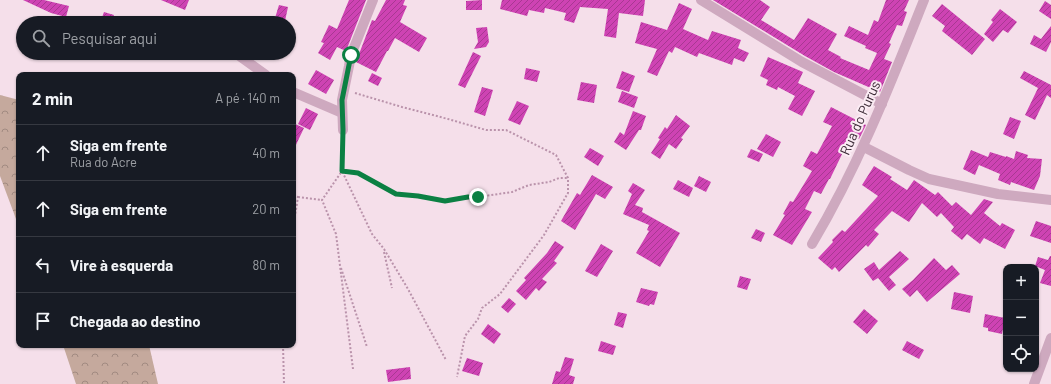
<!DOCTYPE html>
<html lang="pt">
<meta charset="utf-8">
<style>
body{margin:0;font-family:Barlow,sans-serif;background:#20242c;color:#f1f3f6}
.controls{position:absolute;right:12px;bottom:12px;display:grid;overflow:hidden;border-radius:8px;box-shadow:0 1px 3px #0004}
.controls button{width:36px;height:36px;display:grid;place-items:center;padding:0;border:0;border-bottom:1px solid #363941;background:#171b24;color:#f1f3f6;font:20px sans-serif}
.stop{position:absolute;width:12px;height:12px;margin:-9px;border:3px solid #0b8043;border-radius:50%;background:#fff}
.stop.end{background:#0b8043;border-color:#fff;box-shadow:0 1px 4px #0008}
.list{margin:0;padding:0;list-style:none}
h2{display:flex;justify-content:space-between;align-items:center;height:52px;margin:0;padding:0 16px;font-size:17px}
h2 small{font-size:13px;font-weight:400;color:#9ea1a6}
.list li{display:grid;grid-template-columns:26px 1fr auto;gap:12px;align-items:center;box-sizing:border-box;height:56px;padding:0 16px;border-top:1px solid #363941}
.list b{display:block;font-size:15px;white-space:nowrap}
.list p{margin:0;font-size:13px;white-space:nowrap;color:#9ea1a6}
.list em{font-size:13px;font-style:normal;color:#9ea1a6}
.icon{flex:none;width:22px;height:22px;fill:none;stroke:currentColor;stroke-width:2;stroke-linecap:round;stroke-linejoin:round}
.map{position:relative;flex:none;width:1051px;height:384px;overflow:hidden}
.search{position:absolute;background:#171b24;box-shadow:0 1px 3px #0004;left:16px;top:16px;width:280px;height:44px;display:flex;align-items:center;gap:10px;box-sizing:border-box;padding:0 14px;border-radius:22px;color:#9ea1a6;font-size:15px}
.panel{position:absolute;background:#171b24;box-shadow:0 1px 3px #0004;left:16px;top:72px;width:280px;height:276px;border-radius:8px}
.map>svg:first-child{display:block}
.forest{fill:url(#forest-crowns)}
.building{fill:url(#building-hatch)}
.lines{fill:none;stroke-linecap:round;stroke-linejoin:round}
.path{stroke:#ba93ab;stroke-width:2;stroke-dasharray:2 2;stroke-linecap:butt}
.minor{stroke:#cea9bf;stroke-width:10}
.route{stroke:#0b8043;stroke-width:5}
.labels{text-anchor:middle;stroke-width:4;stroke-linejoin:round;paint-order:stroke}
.street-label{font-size:14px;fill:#3b2a36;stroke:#fbecf4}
</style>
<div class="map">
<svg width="1051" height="384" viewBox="0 0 1051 384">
<defs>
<pattern id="forest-crowns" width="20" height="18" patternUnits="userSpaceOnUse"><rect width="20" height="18" fill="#c5a99d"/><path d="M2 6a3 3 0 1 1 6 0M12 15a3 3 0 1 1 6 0" fill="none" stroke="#a18a81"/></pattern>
<pattern id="building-hatch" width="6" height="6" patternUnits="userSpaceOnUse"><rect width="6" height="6" fill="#ce43b3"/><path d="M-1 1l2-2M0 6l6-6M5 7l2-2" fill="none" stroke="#a83892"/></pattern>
</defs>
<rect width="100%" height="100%" fill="#f5dfea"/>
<g class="forest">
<polygon points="0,95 19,100 19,227 0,176"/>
<polygon points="63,345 149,345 158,384 76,384"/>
</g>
<g class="building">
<polygon points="23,0 44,0 69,6 66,17 51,13"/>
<polygon points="161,0 189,0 185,10"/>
<polygon points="349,0 366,0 346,51 337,47 330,60 318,53 324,43 321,42 329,25 337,29"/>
<polygon points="386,0 405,0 403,5 407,6 400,22 427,38 419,52 395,38 388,51 387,51 376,72 356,62 372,20 375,21"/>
<polygon points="482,0 482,10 466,10 466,1"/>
<polygon points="502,0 645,0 643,16 619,13 616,38 604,36 608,9 580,7 574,23 564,20 566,13 545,8 544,13 529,10 527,16 500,9"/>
<polygon points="713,0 760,0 770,7 761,20 794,40 808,18 837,34 828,50 841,57 840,58 869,70 877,53 865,48 866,46 844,36 849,26 868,35 874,20 878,22 886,0 909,0 904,11 907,12 902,26 897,25 889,43 891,44 884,59 892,62 880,92 834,72 805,56"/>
<polygon points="1045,1 1051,5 1051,19 1039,11"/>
<polygon points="679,3 692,9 683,29 708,40 712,31 741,40 738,48 749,53 744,62 734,58 732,65 699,53 697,57 675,47 672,53 669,51 657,76 647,72 657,49 635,43 641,22 667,30"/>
<polygon points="942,4 985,39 972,55 942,31 945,26 932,16"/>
<polygon points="279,5 288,7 285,21 275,18"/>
<polygon points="1000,9 1017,22 1008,33 1003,30 993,42 984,34 993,22 991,20"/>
<polygon points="104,12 114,15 111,23 100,23"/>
<polygon points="1051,26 1051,42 1046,52 1030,44 1034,35 1041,39"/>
<polygon points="487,27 489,42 486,47 474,49 478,42 476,28"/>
<polygon points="473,52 481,56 465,88 458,85"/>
<polygon points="768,57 803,72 798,83 815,91 802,116 788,109 795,96 778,87 777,90 766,85 768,80 760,76"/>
<polygon points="526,68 540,71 537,82 524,79"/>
<polygon points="316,70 334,80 326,94 308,84"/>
<polygon points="622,71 635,76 629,92 616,88"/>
<polygon points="1024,71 1051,85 1051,98 1047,95 1035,120 1025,115 1038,88 1020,78"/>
<polygon points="372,73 382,78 378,86 368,81"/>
<polygon points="581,82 597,85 594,103 577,100"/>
<polygon points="482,87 493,90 485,116 474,112"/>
<polygon points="622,91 638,97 634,108 618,102"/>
<polygon points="517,101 529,106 520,125 508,120"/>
<polygon points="831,107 866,125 859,139 856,138 849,152 844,150 830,179 829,179 821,194 814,191 805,209 812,212 792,245 773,235 785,215 783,214 790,201 793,202 812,171 803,166 811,151 817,154 832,126 823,122"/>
<polygon points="306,108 318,114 310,130 298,124"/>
<polygon points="633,111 646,116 641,130 639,130 626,150 614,142 620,132 624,135"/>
<polygon points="676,115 690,126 681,138 683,139 676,149 669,144 660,159 651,153 660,139 658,138 665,127 667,129"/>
<polygon points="1010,117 1021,121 1014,139 1003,134"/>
<polygon points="293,123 304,128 293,151"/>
<polygon points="766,134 781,142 773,157 757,149"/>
<polygon points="590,148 604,156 598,166 584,157"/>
<polygon points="751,149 763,154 759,162 747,157"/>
<polygon points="971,150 988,157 990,152 1006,157 1006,156 1014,159 1016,151 1028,155 1027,158 1042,159 1040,176 1034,190 1011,182 1010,185 998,180 1000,174 979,165 975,175 963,169"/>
<polygon points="874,166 892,177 890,179 907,190 914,180 935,195 938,192 952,206 956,202 971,215 984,199 993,202 984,213 1000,226 1002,223 1015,230 1005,249 984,238 980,244 967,234 962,240 951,231 954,227 941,213 937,217 922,203 909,222 892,211 874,230 879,234 868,247 866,245 839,272 835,267 832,270 818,258 833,242 832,240 842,230 845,232 878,196 862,185"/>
<polygon points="592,175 613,187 605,199 596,194 575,230 561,221 577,193 580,195"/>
<polygon points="699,176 711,182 706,192 694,186"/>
<polygon points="678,180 693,188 689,197 673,189"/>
<polygon points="633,183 645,190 635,205 643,208 642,212 680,233 660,267 636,253 649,231 647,230 649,225 623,214 632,194 628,191"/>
<polygon points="1036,221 1051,226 1051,243 1030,236"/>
<polygon points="756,229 765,233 761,242 751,238"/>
<polygon points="555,241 564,247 554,261 557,263 542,279 547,282 539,291 536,288 526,300 516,291 526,280 524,278 547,253"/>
<polygon points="601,244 613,251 597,277 585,271"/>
<polygon points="900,251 909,259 889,277 896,285 889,291 878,278 873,281 864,269 874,262 879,270"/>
<polygon points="1050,256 1051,256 1051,286 1040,283 1045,270 1035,266 1038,257 1048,260"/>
<polygon points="934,258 946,270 952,265 960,274 927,302 917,290 910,297 902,289 913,280"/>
<polygon points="740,276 751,279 747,290 737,287"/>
<polygon points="641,288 658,292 654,305 650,304 649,306 636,302"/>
<polygon points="954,292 973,296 970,313 951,309"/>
<polygon points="509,298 516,304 508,313 501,307"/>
<polygon points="864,309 878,321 867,334 853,322"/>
<polygon points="618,312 627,314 623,328 614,325"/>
<polygon points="985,314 1005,318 1002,334 988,331 988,328 983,327"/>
<polygon points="488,324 501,334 494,344 481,334"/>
<polygon points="601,341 616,346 613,355 598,351"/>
<polygon points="907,341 924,350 919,359 902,350"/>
<polygon points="565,357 574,359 569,375 575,377 573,384 552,384 556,371 560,372"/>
<polygon points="467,358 483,363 479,376 462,371"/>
<polygon points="410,367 411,379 388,382 386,370"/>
</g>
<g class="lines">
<g class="path">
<polyline points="355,93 402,107 448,119 486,130 506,130 556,155 568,178 568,193 544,235 500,294 482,308 478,319 465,336 457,377"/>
<polyline points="343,140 342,171 372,234 384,249 408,289 446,360"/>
<polyline points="293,196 298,197 293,228"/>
<polyline points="298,197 322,200"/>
<polyline points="384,252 392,288"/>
<polyline points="341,268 367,347"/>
<polyline points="283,345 284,384"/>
<polyline points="353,369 336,234 322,200 342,171 358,173 396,194 418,196 445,201 468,197 478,197 512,192 529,185 549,182 559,178 568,178"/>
</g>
<g class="minor">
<polyline points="701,0 802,62 882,104"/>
<polyline points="238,55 266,75"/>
<polyline points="293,92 342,113"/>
<polyline points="343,130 342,100 349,66 351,55 373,0"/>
<polyline points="864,147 909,170 929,179 998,194 1051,200"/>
<path d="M 812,244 C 859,165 890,85 924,0"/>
<polyline points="1034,384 1051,338"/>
</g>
</g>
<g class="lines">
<polyline class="route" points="351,55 342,100 343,130 342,171 358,173 396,194 418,196 445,201 468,197 478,197"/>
</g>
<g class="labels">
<g class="street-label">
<text transform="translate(860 118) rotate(-66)" y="5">Rua do Purus</text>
</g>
</g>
</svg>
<div class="controls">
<button>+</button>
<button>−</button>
<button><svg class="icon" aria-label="locate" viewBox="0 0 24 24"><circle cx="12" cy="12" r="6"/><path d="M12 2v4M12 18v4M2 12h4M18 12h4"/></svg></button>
</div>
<div class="stop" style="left:351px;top:55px"></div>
<div class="stop end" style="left:478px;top:197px"></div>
<div class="search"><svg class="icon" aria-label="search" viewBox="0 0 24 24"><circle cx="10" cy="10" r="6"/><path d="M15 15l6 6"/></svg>Pesquisar aqui</div>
<section class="panel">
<h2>2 min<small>A pé · 140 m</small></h2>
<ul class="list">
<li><svg class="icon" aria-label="ahead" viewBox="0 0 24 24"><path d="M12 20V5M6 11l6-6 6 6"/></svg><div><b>Siga em frente</b><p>Rua do Acre</p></div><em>40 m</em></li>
<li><svg class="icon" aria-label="ahead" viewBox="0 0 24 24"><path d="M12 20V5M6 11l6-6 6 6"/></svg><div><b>Siga em frente</b></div><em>20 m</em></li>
<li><svg class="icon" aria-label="left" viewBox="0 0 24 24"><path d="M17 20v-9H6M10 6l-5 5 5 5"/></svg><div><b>Vire à esquerda</b></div><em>80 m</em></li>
<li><svg class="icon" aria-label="arrive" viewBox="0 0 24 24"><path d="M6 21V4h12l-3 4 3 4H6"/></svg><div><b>Chegada ao destino</b></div></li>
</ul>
</section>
</div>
